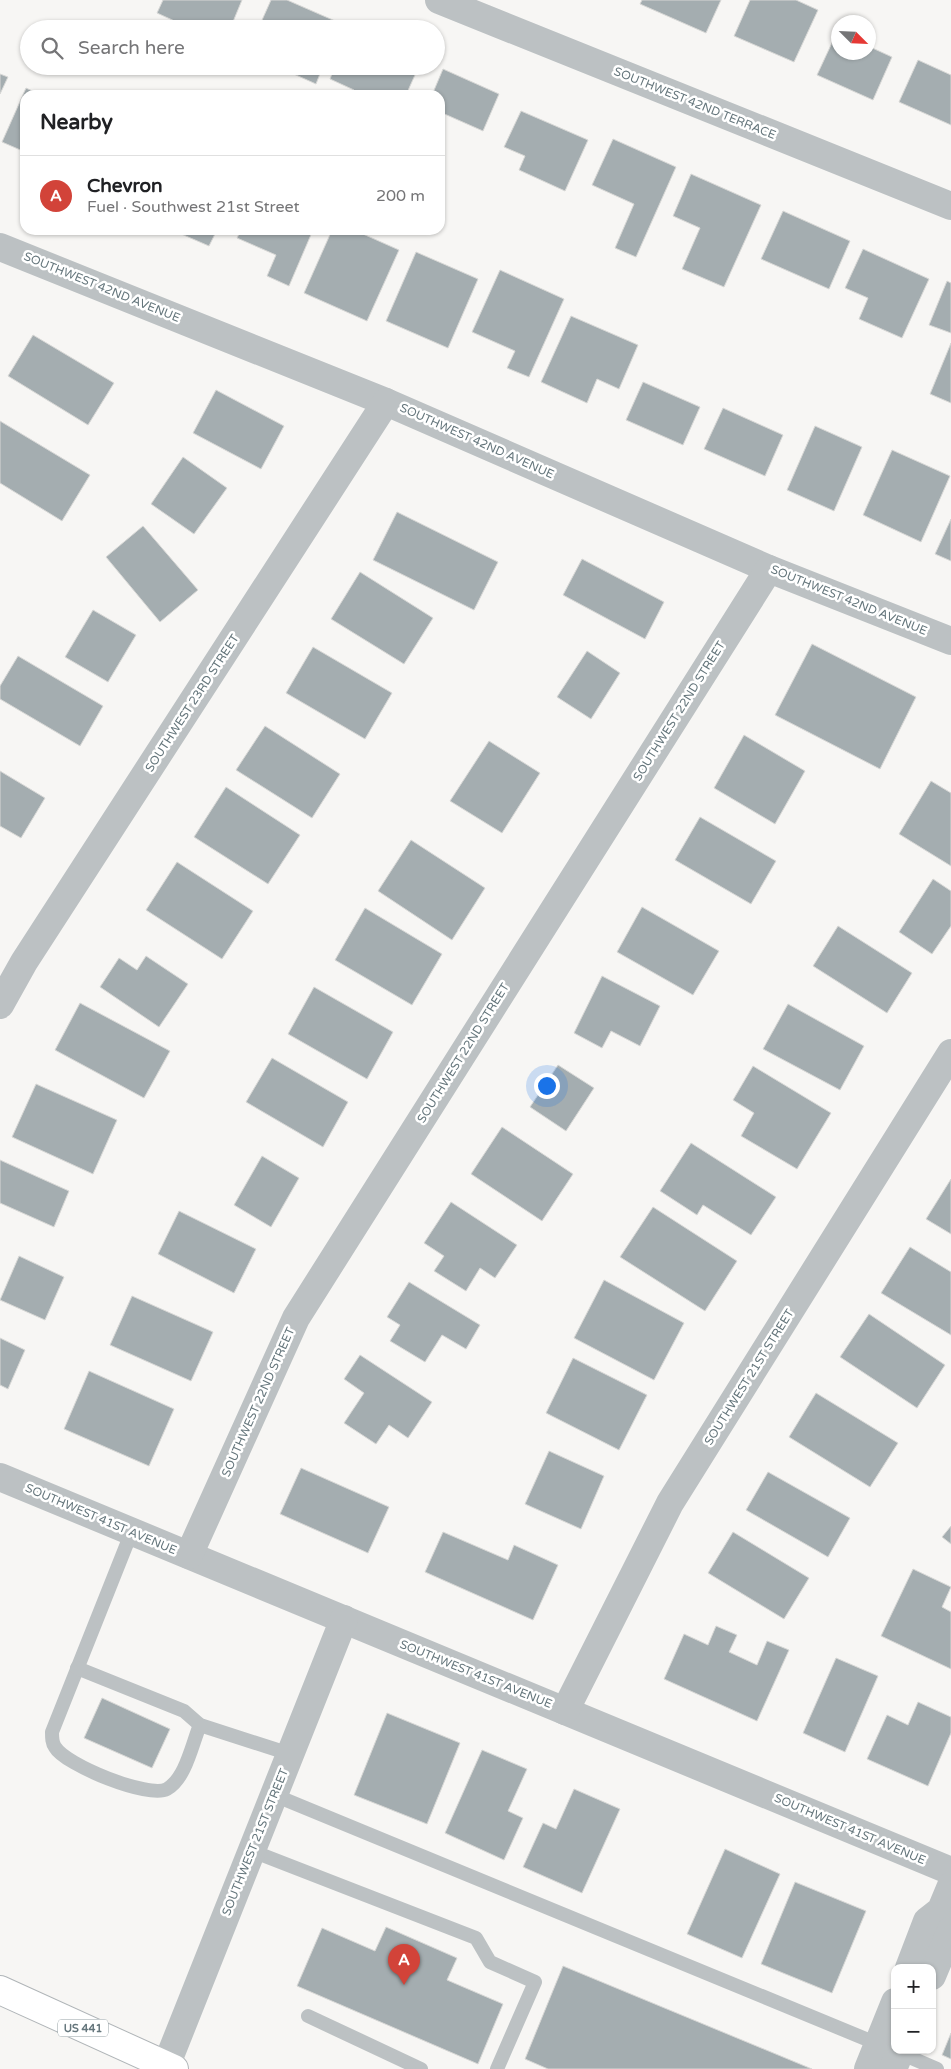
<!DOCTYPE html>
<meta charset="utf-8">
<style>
body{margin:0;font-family:"Varela Round",sans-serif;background:#f6f6f6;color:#202124}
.controls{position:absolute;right:15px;bottom:15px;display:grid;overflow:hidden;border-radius:10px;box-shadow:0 1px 4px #0004}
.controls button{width:45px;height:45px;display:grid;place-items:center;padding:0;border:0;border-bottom:1px solid #e0e0e0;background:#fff;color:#202124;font:25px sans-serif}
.compass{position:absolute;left:831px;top:15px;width:45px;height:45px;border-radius:50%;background:#fff;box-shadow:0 1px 4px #0004;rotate:114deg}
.you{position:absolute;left:546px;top:1085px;width:18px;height:18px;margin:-12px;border:4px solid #fff;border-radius:50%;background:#1a73e8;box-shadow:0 0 0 8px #1a73e833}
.badge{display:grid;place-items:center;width:32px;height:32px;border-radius:50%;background:#d24339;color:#fff;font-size:16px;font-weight:700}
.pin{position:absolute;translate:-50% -41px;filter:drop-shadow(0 1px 2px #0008)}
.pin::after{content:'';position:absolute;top:26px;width:18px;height:15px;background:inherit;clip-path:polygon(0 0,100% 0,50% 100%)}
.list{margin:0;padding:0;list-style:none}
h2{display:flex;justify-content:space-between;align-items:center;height:65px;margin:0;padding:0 20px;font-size:21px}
h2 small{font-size:16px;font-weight:400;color:#757577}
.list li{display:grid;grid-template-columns:32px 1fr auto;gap:15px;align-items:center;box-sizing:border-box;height:80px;padding:0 20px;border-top:1px solid #e0e0e0}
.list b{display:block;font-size:19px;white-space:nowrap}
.list p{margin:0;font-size:16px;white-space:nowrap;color:#757577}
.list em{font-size:16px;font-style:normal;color:#757577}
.icon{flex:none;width:28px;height:28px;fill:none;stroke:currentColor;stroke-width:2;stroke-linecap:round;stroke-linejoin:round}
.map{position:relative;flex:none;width:951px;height:2069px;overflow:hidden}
.search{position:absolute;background:#fff;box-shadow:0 1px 4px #0004;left:20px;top:20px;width:425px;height:55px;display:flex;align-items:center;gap:12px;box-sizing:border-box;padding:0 18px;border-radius:28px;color:#757577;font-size:19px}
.panel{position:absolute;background:#fff;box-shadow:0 1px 4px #0004;left:20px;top:90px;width:425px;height:145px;border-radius:15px}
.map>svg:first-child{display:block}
.building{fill:#a4adb0;stroke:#d8d8d6}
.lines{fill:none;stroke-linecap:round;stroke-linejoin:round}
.primary-casing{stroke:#b0b5b8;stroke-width:30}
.service{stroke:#bcc1c3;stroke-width:14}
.minor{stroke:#bcc1c3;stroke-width:28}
.primary{stroke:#fff;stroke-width:28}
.labels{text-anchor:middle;stroke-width:5;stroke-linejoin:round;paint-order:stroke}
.shield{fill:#fff;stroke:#939fa3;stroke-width:1}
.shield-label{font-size:11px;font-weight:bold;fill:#65767c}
.street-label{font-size:12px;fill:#65767c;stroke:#fff}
</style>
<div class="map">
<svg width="951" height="2069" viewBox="0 0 951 2069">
<rect width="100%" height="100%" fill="#f7f6f4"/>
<g class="building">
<polygon points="163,0 242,0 230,29 192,29 157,13"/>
<polygon points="271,0 287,0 342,24 340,29 258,29"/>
<polygon points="642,0 721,0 706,33 640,4"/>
<polygon points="750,0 796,0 818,10 794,62 734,36"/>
<polygon points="837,32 838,33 838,52 868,52 868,46 892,57 873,100 817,75"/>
<polygon points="918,60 951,75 951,125 899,102"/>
<polygon points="276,66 323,66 316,84"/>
<polygon points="335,66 419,66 406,95 351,95 354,90 330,79"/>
<polygon points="443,69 499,94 483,131 440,112 440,95 432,95"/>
<polygon points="0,74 8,77 0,94"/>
<polygon points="26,88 41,95 25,95 25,152 2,142"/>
<polygon points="521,111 588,140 565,191 519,170 525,156 504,147"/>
<polygon points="613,139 676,167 636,257 615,248 634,204 592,185"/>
<polygon points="691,174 761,205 724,287 682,269 700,228 673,216"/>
<polygon points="783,211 850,241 829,289 761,259"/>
<polygon points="172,230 217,230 209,246"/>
<polygon points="241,230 313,230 289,286 267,276 276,255 237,238"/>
<polygon points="332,230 354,230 399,250 367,321 304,293"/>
<polygon points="863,249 929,279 902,338 859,319 868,298 845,288"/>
<polygon points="416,252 478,279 448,348 386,321"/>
<polygon points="500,270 564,299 529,377 507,368 515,351 472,332"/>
<polygon points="947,281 951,283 951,333 929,325"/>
<polygon points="571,316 638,345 619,389 597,379 587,403 541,382"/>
<polygon points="33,335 114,383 88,425 8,376"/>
<polygon points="951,343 951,403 930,394"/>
<polygon points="643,382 700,407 683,445 626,420"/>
<polygon points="216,390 284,426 261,469 193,433"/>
<polygon points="723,408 783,435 765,476 704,449"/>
<polygon points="0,421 90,475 62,521 0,483"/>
<polygon points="815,426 862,447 834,511 787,490"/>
<polygon points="892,450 950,476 921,542 863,515"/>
<polygon points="183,457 227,488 194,534 151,504"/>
<polygon points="397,512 498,562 474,610 373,560"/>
<polygon points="951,519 951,561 935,554"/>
<polygon points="143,526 198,590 160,622 106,557"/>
<polygon points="582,559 664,602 645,639 563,595"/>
<polygon points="360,572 433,618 404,664 331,619"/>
<polygon points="93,610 136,635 108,682 65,657"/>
<polygon points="812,644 916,697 880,769 775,715"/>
<polygon points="313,647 392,693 365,739 286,693"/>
<polygon points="587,651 620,673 591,719 557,697"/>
<polygon points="18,656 103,706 80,746 0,699 0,686"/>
<polygon points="265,726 340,774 312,818 236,770"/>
<polygon points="744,735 805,771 775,824 714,788"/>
<polygon points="489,741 540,773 502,833 450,801"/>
<polygon points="0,771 45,798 21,838 0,826"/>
<polygon points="931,781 951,793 951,866 899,834"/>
<polygon points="226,787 300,835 268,884 194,837"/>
<polygon points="700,817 776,861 751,904 675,860"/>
<polygon points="411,840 485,888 452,940 378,891"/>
<polygon points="177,862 253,911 222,959 146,910"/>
<polygon points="933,879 951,891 951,926 932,954 899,932"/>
<polygon points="642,907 719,951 693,995 617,952"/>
<polygon points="365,908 442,954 412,1005 335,960"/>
<polygon points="838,926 912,973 887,1013 813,966"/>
<polygon points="146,956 188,984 159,1027 100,987 119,958 137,970"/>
<polygon points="602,976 660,1006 640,1046 611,1031 602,1048 574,1033"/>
<polygon points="314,987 393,1032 367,1079 288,1034"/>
<polygon points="80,1003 170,1051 144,1098 55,1050"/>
<polygon points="788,1004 864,1046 840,1090 763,1049"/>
<polygon points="272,1058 348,1102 323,1147 246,1102"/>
<polygon points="558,1065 594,1088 566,1131 530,1107"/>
<polygon points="753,1066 831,1113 797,1169 741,1136 754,1113 733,1100"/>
<polygon points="36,1084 117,1120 93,1174 12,1137"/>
<polygon points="502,1127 573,1174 542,1221 471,1174"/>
<polygon points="691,1143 776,1197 751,1235 703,1205 697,1215 660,1191"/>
<polygon points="262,1156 299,1178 271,1227 234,1205"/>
<polygon points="0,1160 69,1191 54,1227 0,1203"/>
<polygon points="951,1179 951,1234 926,1219"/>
<polygon points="451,1202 517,1245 495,1278 480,1268 466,1291 434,1271 444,1256 424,1243"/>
<polygon points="653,1207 737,1261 705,1311 620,1257"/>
<polygon points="179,1211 256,1249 234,1293 158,1254"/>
<polygon points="910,1247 951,1272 951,1335 881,1293"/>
<polygon points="19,1256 64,1277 45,1320 0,1300"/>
<polygon points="604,1280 684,1323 654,1380 574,1338"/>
<polygon points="409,1282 480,1325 466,1349 442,1335 425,1362 390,1341 400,1325 387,1317"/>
<polygon points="132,1296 213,1332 191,1381 110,1345"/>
<polygon points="869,1314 945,1365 917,1408 840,1357"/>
<polygon points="0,1338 25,1350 8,1389 0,1385"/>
<polygon points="360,1355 432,1402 408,1438 389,1425 376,1444 344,1423 364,1393 344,1379"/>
<polygon points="573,1358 647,1395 619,1450 546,1413"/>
<polygon points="89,1371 174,1409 149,1466 64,1429"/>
<polygon points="816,1393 898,1443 870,1487 789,1437"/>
<polygon points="549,1451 604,1476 581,1529 525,1504"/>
<polygon points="301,1468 389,1507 368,1553 280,1514"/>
<polygon points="768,1472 850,1518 828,1557 746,1510"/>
<polygon points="951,1526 951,1544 942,1537"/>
<polygon points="443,1532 508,1560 514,1545 558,1565 533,1620 425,1572"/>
<polygon points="733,1532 809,1578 784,1619 708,1573"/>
<polygon points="913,1569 951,1587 942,1607 951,1612 951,1669 881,1636"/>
<polygon points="716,1626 737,1635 729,1652 757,1665 767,1641 789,1650 757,1721 664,1679 684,1634 708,1645"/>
<polygon points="836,1658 878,1676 845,1752 803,1733"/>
<polygon points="102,1698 170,1729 152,1768 84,1738"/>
<polygon points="918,1702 951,1717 951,1733 928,1786 867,1759 887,1715 908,1725"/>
<polygon points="387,1713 460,1743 427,1824 354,1795"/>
<polygon points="482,1750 527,1769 508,1811 523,1818 504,1860 445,1833"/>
<polygon points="574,1789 620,1809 582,1893 523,1867 543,1823 556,1829"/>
<polygon points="725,1849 780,1874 742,1958 687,1934"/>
<polygon points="795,1882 866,1911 832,1993 761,1964"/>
<polygon points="386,1927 457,1958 447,1980 503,2004 478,2064 297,1986 322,1928 375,1951"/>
<polygon points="563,1966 812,2069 548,2069 525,2059"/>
<polygon points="951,2033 951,2059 942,2055"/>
</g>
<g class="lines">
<g class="primary-casing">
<polyline id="primary" points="0,1990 174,2069"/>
</g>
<g class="service">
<path d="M 132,1531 L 52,1732 C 52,1738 52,1743 55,1747 C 65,1765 149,1799 167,1789 C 186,1778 192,1744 200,1725"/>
<polyline points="77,1668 184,1711 200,1725 290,1754"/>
<polyline points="274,1795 878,2044"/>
<polyline points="252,1851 476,1938 490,1962 535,1982 497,2069"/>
<polyline points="308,2016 421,2069"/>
<polyline points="900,2053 937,2069"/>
</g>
<g class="minor">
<polyline points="439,0 951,206"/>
<polyline points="0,247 386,402 769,569 951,641"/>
<polyline points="0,1005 24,962 386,402"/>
<polyline points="0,1477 951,1871"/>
<polyline points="189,1555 296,1318 769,569"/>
<polyline points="565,1711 670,1503 951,1053"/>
<polyline points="909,1968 927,1921 941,1910 951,1886"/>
<polyline points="932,1976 951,1930"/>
<polyline points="166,2066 344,1619"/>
<polyline points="868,2069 895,2002"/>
<polyline points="893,2069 901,2050"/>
</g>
<use href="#primary" class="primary"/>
</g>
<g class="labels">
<rect class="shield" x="58" y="2019.5" width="50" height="17" rx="4"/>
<g class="shield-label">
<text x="83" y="2032">US 441</text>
</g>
<g class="street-label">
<text transform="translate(695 103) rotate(22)" y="4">SOUTHWEST 42ND TERRACE</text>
<text transform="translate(102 287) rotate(22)" y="4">SOUTHWEST 42ND AVENUE</text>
<text transform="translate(477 441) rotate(24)" y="4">SOUTHWEST 42ND AVENUE</text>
<text transform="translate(849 600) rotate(22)" y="4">SOUTHWEST 42ND AVENUE</text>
<text transform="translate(192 703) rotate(-57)" y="4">SOUTHWEST 23RD STREET</text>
<text transform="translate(679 711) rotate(-58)" y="4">SOUTHWEST 22ND STREET</text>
<text transform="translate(463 1053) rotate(-58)" y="4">SOUTHWEST 22ND STREET</text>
<text transform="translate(749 1377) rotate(-58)" y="4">SOUTHWEST 21ST STREET</text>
<text transform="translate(258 1402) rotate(-66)" y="4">SOUTHWEST 22ND STREET</text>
<text transform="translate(101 1519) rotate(23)" y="4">SOUTHWEST 41ST AVENUE</text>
<text transform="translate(476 1674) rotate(22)" y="4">SOUTHWEST 41ST AVENUE</text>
<text transform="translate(850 1829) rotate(23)" y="4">SOUTHWEST 41ST AVENUE</text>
<text transform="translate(255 1842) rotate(-68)" y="4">SOUTHWEST 21ST STREET</text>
</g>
</g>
</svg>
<div class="controls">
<button>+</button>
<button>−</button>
</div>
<svg class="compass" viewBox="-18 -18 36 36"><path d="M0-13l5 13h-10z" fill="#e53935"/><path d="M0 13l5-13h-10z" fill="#757577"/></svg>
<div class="you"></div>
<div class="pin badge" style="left:404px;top:1985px">A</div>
<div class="search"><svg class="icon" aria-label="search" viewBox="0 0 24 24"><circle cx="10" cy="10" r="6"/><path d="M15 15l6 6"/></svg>Search here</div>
<section class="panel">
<h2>Nearby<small></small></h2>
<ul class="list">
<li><span class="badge">A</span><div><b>Chevron</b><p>Fuel · Southwest 21st Street</p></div><em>200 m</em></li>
</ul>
</section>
</div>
